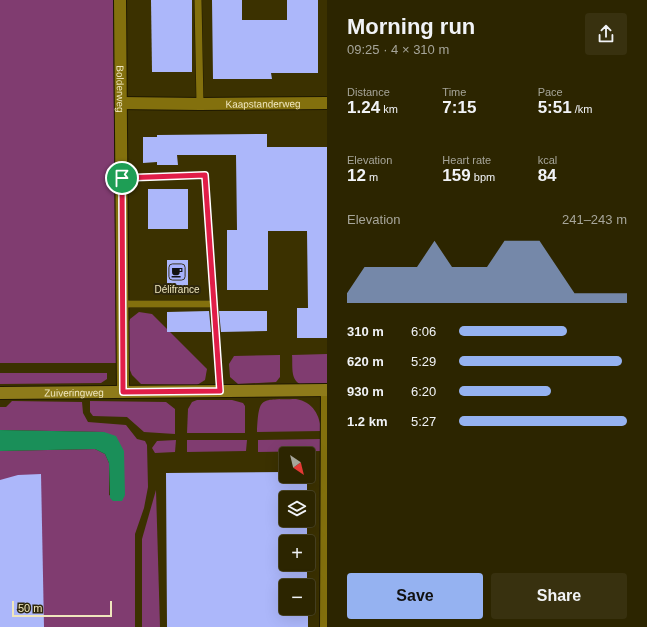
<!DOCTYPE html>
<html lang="en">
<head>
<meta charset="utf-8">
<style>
	body { margin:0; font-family:Arial,sans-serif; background:#38310f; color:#f1f3f6; height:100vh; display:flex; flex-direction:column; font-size:15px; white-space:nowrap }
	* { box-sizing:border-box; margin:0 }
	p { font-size:13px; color:#a6a599 }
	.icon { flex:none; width:22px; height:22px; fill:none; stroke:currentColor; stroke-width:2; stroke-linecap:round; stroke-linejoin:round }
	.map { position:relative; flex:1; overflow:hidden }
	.sheet { display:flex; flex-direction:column; background:#2c2500; width:320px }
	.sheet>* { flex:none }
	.needle { width:26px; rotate:145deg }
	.controls { position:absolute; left:279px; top:447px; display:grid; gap:8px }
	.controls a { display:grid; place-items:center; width:36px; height:36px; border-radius:4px; background:#2c2500; box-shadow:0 4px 16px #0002,0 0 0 1px #484222; font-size:20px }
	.scale { position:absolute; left:12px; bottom:10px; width:100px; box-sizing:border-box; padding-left:4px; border:2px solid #efe6bd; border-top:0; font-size:11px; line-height:14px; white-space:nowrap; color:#efe6bd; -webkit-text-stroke:3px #2e270c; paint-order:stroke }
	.pin { position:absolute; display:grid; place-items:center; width:34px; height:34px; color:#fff; margin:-17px; border:2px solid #fff; border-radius:50%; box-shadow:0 1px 4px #0007 }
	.round { display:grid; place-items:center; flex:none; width:42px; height:42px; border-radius:4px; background:#38310f }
	.head { display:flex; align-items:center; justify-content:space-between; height:68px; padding:0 20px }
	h1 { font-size:22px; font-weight:800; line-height:30px }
	.figures { display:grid; grid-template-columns:repeat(3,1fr); gap:6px; height:68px; padding:4px 20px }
	.figures div { display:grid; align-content:center }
	.figures b { font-size:17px; font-weight:800 }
	.figures small { font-size:11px; font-weight:400 }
	.figures p { font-size:11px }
	.chart { height:112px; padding:8px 20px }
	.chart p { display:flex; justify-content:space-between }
	.chart svg { width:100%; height:72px; margin-top:4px; fill:#95b2f1; opacity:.7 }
	.action { display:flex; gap:8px; margin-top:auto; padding:8px 20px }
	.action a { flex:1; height:46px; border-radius:4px; background:#95b2f1; color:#111; font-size:16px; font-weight:800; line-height:46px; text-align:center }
	.action a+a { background:#38310f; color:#f1f3f6 }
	ul { padding:0 20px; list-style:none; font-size:13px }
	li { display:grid; grid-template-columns:64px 48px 1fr; align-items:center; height:30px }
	li i { height:10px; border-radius:5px; background:#95b2f1 }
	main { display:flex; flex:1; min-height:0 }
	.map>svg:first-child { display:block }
</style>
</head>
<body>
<main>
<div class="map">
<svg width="327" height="627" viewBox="0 0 327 627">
	<rect width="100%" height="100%" fill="#3b3100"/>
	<g fill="#803c70">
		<path d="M0 0H113L116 363H0Z"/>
		<path d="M139 312 152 314 207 369 205 380 197 385 141 384 132 375 127 363V327L130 319Z"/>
		<path d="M327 354V383L300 384C290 379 293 365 292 355Z"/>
		<path d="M280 355V377L276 382 238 384 230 377 229 364 234 356Z"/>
		<path d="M0 373H107V379L101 383 0 384Z"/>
		<path d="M296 399C313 402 320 415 321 431L257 432C259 395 260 400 296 399Z"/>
		<path d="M197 400H232L243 403 245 406V433H187L188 409 192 402Z"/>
		<path d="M12 401 82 402 83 413 88 422 126 425 137 439 145 441 147 445 148 487 144 508 135 534V627H0V451L95 449 105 454 109 463V495L122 501 104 432 0 430V407H6Z"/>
		<path d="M90 401 166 402 175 409V434L144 432 127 417 93 416 90 412Z"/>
		<path d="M321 439V451L258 452V440Z"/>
		<path d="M176 440 175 452 155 453 152 448 157 441Z"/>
		<path d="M187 440H247L246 451 187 452Z"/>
		<path d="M156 490 160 627H142V539Z"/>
	</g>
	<path fill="#1a8f59" d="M0 430 104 432 116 436 124 451 125 495 122 501H113L110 498 109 463 105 454 95 449 0 451Z"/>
	<g fill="#acb7fa">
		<path d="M151 0H192V72H152Z"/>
		<path d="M212 0H242V20H287V0H318V73H271L272 79H213Z"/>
		<path d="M267 134V147H327V338H297V308H308L307 231H268V290H227V230H237L236 155H177L178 165H157V162L143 163V137H157V135Z"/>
		<rect x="148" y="189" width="40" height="40"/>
		<rect x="167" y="260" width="21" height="31"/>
		<path d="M209 311 211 332H167V312Z"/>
		<path d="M219 311H267V331L221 332Z"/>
		<path d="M286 472V476H307V498H286V520H307V542H286V564H307V586H286V608H308V627H167L166 473Z"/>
		<path d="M41 474 44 627H0V480L18 475Z"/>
	</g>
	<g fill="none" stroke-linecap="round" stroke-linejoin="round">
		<g stroke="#1f1900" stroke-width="8">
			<g id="lane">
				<path d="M198 0 200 104"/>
				<path d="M121 178 205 175 220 391"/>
				<path d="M122 304H213"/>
			</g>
		</g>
		<g stroke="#1f1900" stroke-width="14">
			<g id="street">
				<path id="s1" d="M120 0 123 392"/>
				<path id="s2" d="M121 103 200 104 327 103"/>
				<path d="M326 627 327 390"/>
			</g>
		</g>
		<g stroke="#1f1900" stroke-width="14">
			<g id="secondary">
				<path id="s3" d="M0 393 327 390"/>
			</g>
		</g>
		<use href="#lane" stroke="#83700d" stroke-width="7"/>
		<use href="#street" stroke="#83700d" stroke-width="12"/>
		<use href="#secondary" stroke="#8e7b1a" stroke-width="12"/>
	</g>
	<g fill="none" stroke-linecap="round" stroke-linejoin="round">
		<g stroke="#fff" stroke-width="8">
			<path id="route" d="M205 175 220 391 123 392 122 178Z"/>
		</g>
		<use href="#route" stroke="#e11d48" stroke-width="5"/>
	</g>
	<defs>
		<g id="cafe-square" transform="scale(0.9)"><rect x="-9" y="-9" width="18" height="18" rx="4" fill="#a6b1fc" stroke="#2e270c"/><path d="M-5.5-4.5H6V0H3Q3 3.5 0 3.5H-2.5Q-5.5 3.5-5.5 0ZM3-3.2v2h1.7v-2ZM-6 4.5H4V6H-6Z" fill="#111"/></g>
	</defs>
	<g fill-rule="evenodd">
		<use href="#cafe-square" x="177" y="272"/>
	</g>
	<g text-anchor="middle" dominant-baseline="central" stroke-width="4" stroke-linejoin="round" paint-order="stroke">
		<g font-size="10" fill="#efe6bd" stroke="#2e270c">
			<text stroke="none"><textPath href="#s1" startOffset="89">Bolderweg</textPath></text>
			<text stroke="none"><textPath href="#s2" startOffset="142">Kaapstanderweg</textPath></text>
			<text stroke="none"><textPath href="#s3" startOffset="74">Zuiveringweg</textPath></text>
		</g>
		<g font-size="10" fill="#efe6bd" stroke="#2e270c">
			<text x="177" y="289">Délifrance</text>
		</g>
	</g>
</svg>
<div class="controls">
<a><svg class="needle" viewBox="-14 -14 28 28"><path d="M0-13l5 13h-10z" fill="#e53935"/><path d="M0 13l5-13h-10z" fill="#a6a599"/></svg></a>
<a><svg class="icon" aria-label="layers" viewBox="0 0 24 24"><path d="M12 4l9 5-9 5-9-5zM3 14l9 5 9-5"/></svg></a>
<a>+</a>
<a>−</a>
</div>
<div class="scale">50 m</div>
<div class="pin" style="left:122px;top:178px;background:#1e9e55"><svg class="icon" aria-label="arrive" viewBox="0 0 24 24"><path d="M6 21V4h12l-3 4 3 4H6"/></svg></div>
</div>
<section class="sheet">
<div class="head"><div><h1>Morning run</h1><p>09:25 · 4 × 310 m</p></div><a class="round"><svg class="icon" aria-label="share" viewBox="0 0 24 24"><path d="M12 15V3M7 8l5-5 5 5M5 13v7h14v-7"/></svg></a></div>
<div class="figures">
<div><p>Distance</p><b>1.24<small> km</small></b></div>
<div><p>Time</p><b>7:15</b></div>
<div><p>Pace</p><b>5:51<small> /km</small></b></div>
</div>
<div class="figures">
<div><p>Elevation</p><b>12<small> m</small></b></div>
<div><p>Heart rate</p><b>159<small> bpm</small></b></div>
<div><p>kcal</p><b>84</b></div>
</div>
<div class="chart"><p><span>Elevation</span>241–243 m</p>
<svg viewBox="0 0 160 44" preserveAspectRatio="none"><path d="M0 44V38L10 22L20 22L30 22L40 22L50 6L60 22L70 22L80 22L90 6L100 6L110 6L120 22L130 38L140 38L150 38L160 38V44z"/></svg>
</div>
<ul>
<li><b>310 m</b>6:06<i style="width:64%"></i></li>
<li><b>620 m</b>5:29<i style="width:97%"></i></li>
<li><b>930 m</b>6:20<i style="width:55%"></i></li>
<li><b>1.2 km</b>5:27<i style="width:100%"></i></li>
</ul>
<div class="action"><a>Save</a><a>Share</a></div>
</section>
</main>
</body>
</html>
